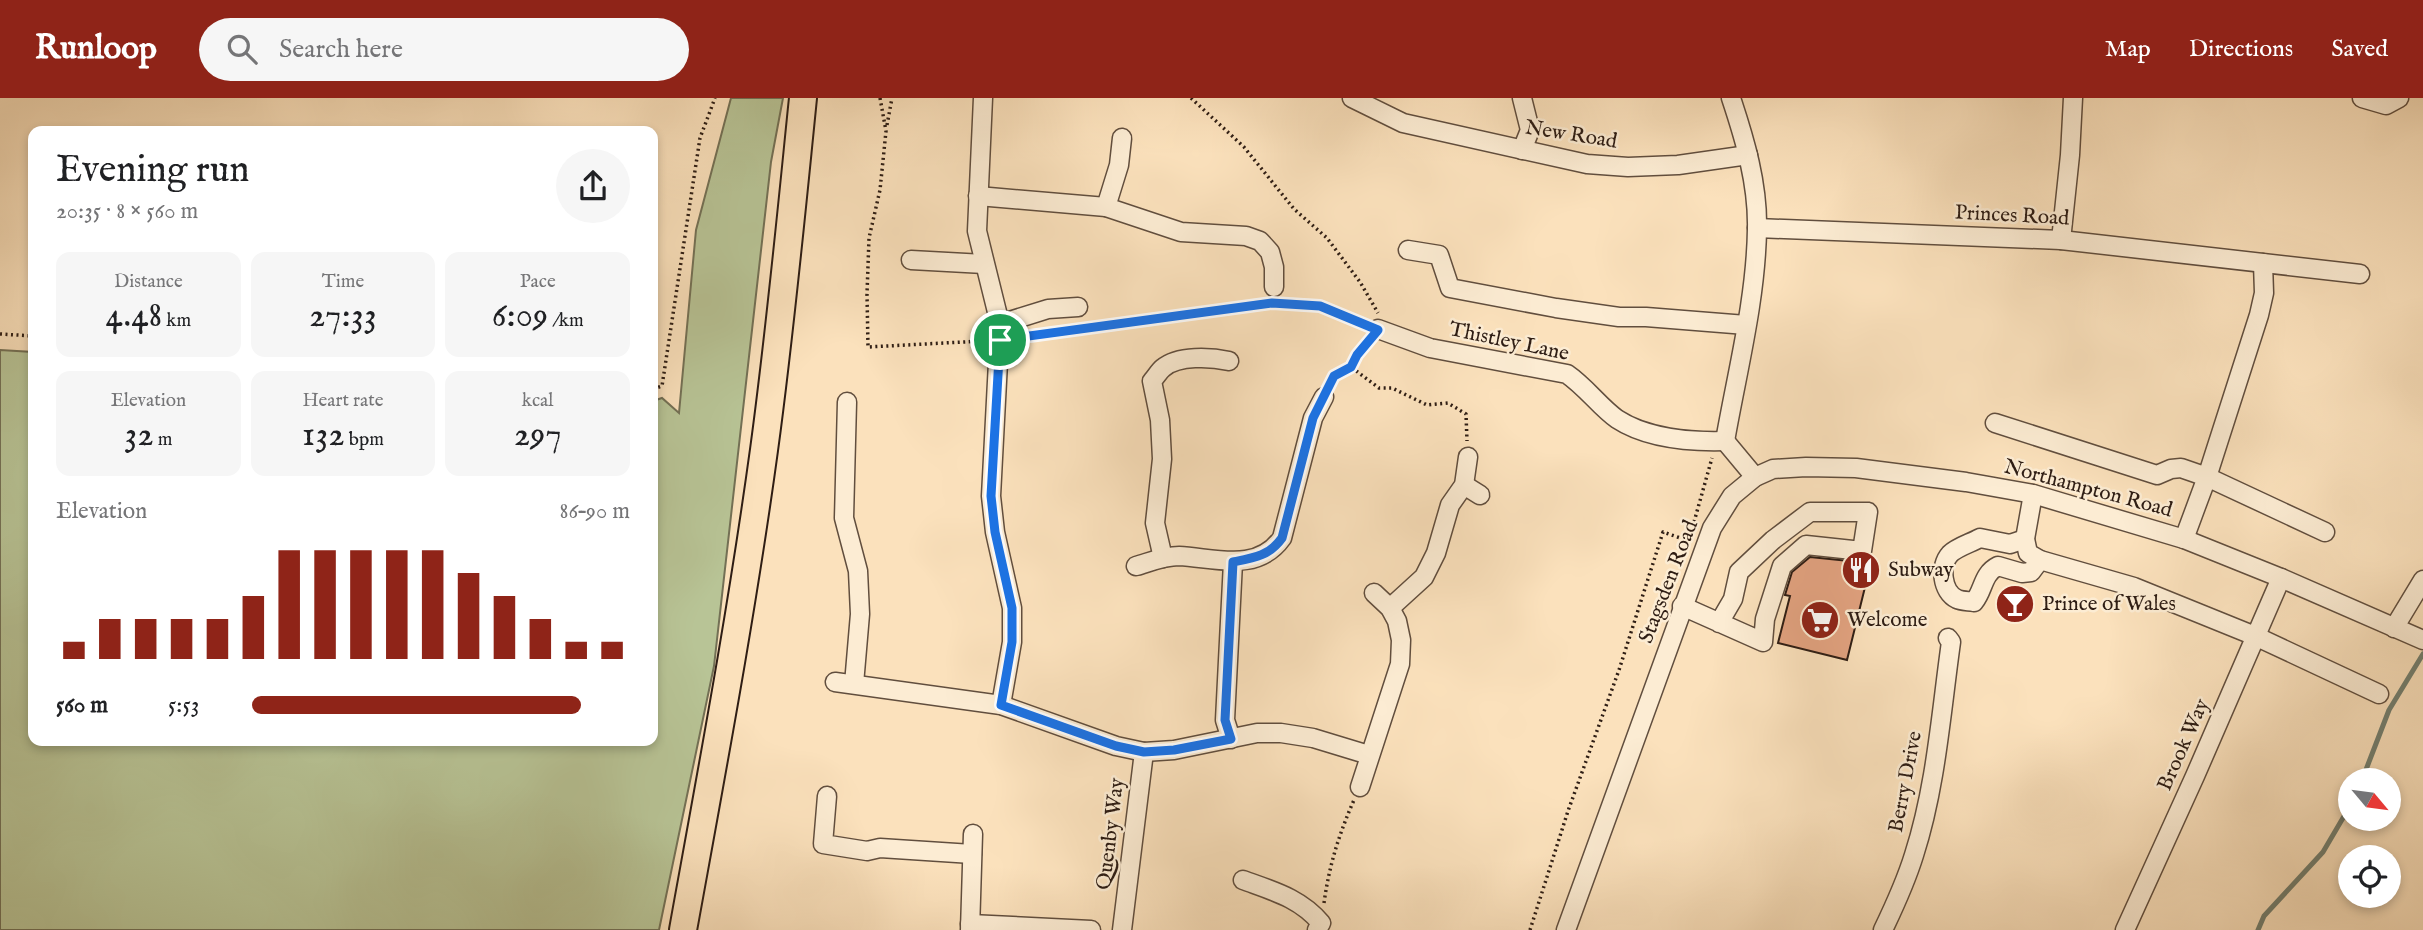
<!DOCTYPE html>
<html lang="en">
<head>
<meta charset="utf-8">
<style>
	body { margin:0; font-family:"IM FELL English",serif; background:#f6f6f6; color:#202124; height:100vh; display:flex; flex-direction:column; font-size:26px; white-space:nowrap }
	* { box-sizing:border-box; margin:0 }
	p { font-size:23px; color:#757577 }
	.icon { flex:none; width:38px; height:38px; fill:none; stroke:currentColor; stroke-width:2; stroke-linecap:round; stroke-linejoin:round }
	.map { position:relative; flex:1; overflow:hidden }
	.drawer { position:absolute; left:28px; top:28px; width:630px; height:620px; display:flex; flex-direction:column; background:#fff; border-radius:14px; box-shadow:0 4px 10px #0003 }
	.drawer>* { flex:none }
	.needle { width:46px; rotate:119deg }
	.controls { position:absolute; left:2338px; top:670px; display:grid; gap:14px }
	.controls a { display:grid; place-items:center; width:63px; height:63px; border-radius:50%; background:#fff; box-shadow:0 4px 10px #0003; font-size:35px }
	.pin { position:absolute; display:grid; place-items:center; width:60px; height:60px; color:#fff; margin:-30px; border:4px solid #fff; border-radius:50%; box-shadow:0 2px 7px #0007 }
	.round { display:grid; place-items:center; flex:none; width:74px; height:74px; border-radius:37px; background:#f6f6f6 }
	.head { display:flex; align-items:center; justify-content:space-between; height:119px; padding:0 28px }
	h1 { font-size:38px; font-weight:600; line-height:52px }
	.stats { display:grid; grid-template-columns:repeat(3,1fr); gap:10px; height:119px; padding:7px 28px }
	.stats div { display:grid; align-content:center; border-radius:14px; background:#f6f6f6; text-align:center }
	.stats b { font-size:35px; font-weight:600 }
	.stats small { font-size:19px; font-weight:400 }
	.stats p { font-size:19px }
	.chart { height:196px; padding:14px 28px }
	.chart p { display:flex; justify-content:space-between }
	.chart svg { width:100%; height:126px; margin-top:7px; stroke:#8f2418; stroke-width:6 }
	ul { padding:0 28px; list-style:none; font-size:23px }
	li { display:grid; grid-template-columns:112px 84px 1fr; align-items:center; height:52px }
	li i { height:18px; border-radius:9px; background:#8f2418 }
	header { display:flex; align-items:center; gap:42px; box-sizing:border-box; height:98px; padding:0 35px; background:#8f2418; color:#fff }
	header strong { font-size:33px }
	nav { display:flex; gap:38px; margin-inline-start:auto; font-size:24px }
	.search { width:490px; height:63px; background:#f6f6f6; display:flex; align-items:center; gap:18px; box-sizing:border-box; padding:0 24px; border-radius:38px; color:#757577; font-size:26px }
	.map>svg:first-child { display:block }
</style>
</head>
<body>
<header>
<strong>Runloop</strong>
<div class="search"><svg class="icon" aria-label="search" viewBox="0 0 24 24"><circle cx="10" cy="10" r="6"/><path d="M15 15l6 6"/></svg>Search here</div>
<nav><a>Map</a><a>Directions</a><a>Saved</a></nav>
</header>
<div class="map">
<svg width="2423" height="832" viewBox="0 0 2423 832">
	<rect width="100%" height="100%" fill="#fbe1bc"/>
	<filter id="stains"><feTurbulence type="fractalNoise" baseFrequency=".00286" numOctaves="4"/><feColorMatrix values="0 0 0 0 .2 0 0 0 0 .09 0 0 0 0 .02 0 0 0 .5 -.17"/></filter>
	<radialGradient id="worn" r=".72"><stop offset=".6" stop-color="#630" stop-opacity="0"/><stop offset="1" stop-color="#630" stop-opacity=".3"/></radialGradient>
	<path fill="#b8c496" stroke="#737055" stroke-width="2" d="M731 0H783L771 64 714 568 659 832H0V252L33 254V642H653V303L662 300 679 315 696 132Z"/>
	<g fill="none" stroke-linecap="round" stroke-linejoin="round">
		<g stroke="#727e6f" stroke-width="5">
			<path d="M2362 682 2389 612 2423 556"/>
			<path d="M2258 832 2264 818 2323 754 2350 708"/>
		</g>
	</g>
	<path fill="#e3a381" stroke="#2e1d14" stroke-width="2" d="M1810 459 1849 463 1854 464 1853 469 1869 473 1847 562 1778 545 1790 498 1785 497 1792 474Z"/>
	<g fill="none" stroke-linecap="round" stroke-linejoin="round">
		<g stroke="#614e3e" stroke-width="21">
			<g id="minor">
				<path d="M983 0 977 133 1000 226 991 398 995 434 1012 510V544L1001 607"/>
				<path d="M1352 0 1403 25 1587 66 1628 69 1678 67 1748 57"/>
				<path d="M2362 0 2386 7 2399 0"/>
				<path d="M1522 52 1530 32 1522 0"/>
				<path d="M978 98 1106 109 1181 134 1246 138 1260 143 1270 154 1274 169V189"/>
				<path d="M1106 109 1119 67 1122 40"/>
				<path d="M1757 130 2061 142 2360 176"/>
				<path d="M2061 142 2070 57 2073 0"/>
				<path d="M1408 152 1439 157 1450 190 1556 210 1619 219H1646L1746 227"/>
				<path d="M911 162 984 166"/>
				<path d="M1000 226 1048 211 1078 209"/>
				<path d="M1378 231 1430 250 1567 276C1586 289 1600 309 1617 321 1646 340 1690 344 1725 343"/>
				<path d="M847 304 844 420 858 473 860 516 854 586"/>
				<path d="M1995 325 2157 377 2171 371 2181 370 2207 379 2325 434"/>
				<path d="M1725 343C1737 274 1756 202 1757 131 1758 86 1745 42 1731 0"/>
				<path d="M1725 343 1755 379"/>
				<path d="M1464 387 1480 397"/>
				<path d="M2033 396 2025 441 2028 455 2040 462 2134 489 2255 538 2379 596"/>
				<path d="M2025 441 2010 446 1980 440C1971 445 1957 449 1950 456 1939 468 1942 494 1957 501 1961 503 1968 503 1974 504 1984 492 1982 476 1998 468L2022 475 2031 474 2040 462"/>
				<path d="M2184 441 2207 379 2259 217 2264 195 2263 165"/>
				<path d="M1163 460 1155 425 1162 361 1160 322 1152 283C1156 279 1159 273 1163 270 1178 257 1211 259 1229 263"/>
				<path d="M1136 468C1150 464 1164 458 1179 458 1216 460 1257 475 1282 440L1313 320 1324 299"/>
				<path d="M1682 508 1763 544 1765 521 1782 468 1806 447 1862 453 1868 414H1810L1773 442 1739 474 1733 501 1719 525"/>
				<path d="M1390 510 1424 479 1436 455 1450 407 1464 387 1468 359"/>
				<path d="M2394 530 2423 482"/>
				<path d="M835 584 1001 607 1116 648 1144 654 1174 652 1257 635H1281L1313 640 1369 657"/>
				<path d="M1231 641 1225 622 1233 464"/>
				<path d="M1360 689 1400 566 1401 542 1397 523 1390 510 1374 495"/>
				<path d="M827 698 823 746 867 753 880 750 972 756"/>
				<path d="M1243 782C1273 793 1300 800 1321 825L1317 832"/>
				<path d="M970 826 1091 832"/>
				<path d="M970 832 973 736"/>
				<path d="M1122 832 1144 654"/>
				<path d="M1566 832 1712 430 1732 398 1755 379 1773 371 1806 369 1856 370 1966 384 2033 396 2184 441 2281 480 2423 542"/>
				<path d="M1883 832C1895 807 1906 783 1914 757 1936 689 1941 615 1951 544L1948 540"/>
				<path d="M2125 832 2195 678 2281 480"/>
			</g>
		</g>
		<g stroke="#2e1d14" stroke-width="30">
			<path id="highway" d="M683 832C712 672 742 513 764 352 780 235 791 118 803 0"/>
		</g>
		<g stroke="#2e1d14" stroke-width="3.5" stroke-dasharray="2 3.5" stroke-linecap="butt">
			<path d="M880 0 886 33 880 92 869 140 867 196 868 249 982 243"/>
			<path d="M1191 0 1244 49 1294 111 1327 140 1360 184 1378 215"/>
			<path d="M887 27 892 0"/>
			<path d="M1281 205 1319 208 1364 226"/>
			<path d="M0 236 33 238"/>
			<path d="M1018 240 1267 205"/>
			<path d="M1369 243 1357 257 1351 269 1379 290H1392L1427 307 1448 305 1466 316 1467 343"/>
			<path d="M1331 284 1334 278 1351 269"/>
			<path d="M653 291 662 288 700 40 715 0"/>
			<path d="M1694 424 1712 360"/>
			<path d="M1324 805C1329 768 1339 736 1354 702"/>
			<path d="M1530 832 1568 713 1619 572 1663 434 1689 443V441"/>
		</g>
		<use href="#minor" stroke="#fcecd3" stroke-width="18"/>
		<use href="#highway" stroke="#fbe1bc" stroke-width="26"/>
	</g>
	<g fill="none" stroke-linecap="round" stroke-linejoin="round">
		<g stroke="#fff" stroke-width="14">
			<path id="route" d="M1272 205 1320 208 1378 232 1357 257 1351 269 1334 278 1313 320 1282 440C1269 458 1254 460 1233 464L1225 622 1231 641 1174 652 1144 654 1116 648 1001 607 1012 544V510L995 434 991 398 1000 242Z"/>
		</g>
		<use href="#route" stroke="#1a73e8" stroke-width="9"/>
	</g>
	<defs>
		<g id="restaurant-disc" transform="scale(2.0125)"><circle r="9.5" fill="#8f2418" stroke="#fcecd3"/><path d="M-5-6h1v4h1v-4h1v4h1v-4h1v5L-1.5 .5V6h-2V.5L-5-1ZM5-6V6H3V1.5H1.5Q1.5-4 5-6Z" fill="#fff"/></g>
		<g id="bar-disc" transform="scale(2.0125)"><circle r="9.5" fill="#8f2418" stroke="#fcecd3"/><path d="M-6-5H6L.8 .8V4.5H3.5V6h-7V4.5H-.8V.8Z" fill="#fff"/></g>
		<g id="supermarket-disc" transform="scale(2.0125)"><circle r="9.5" fill="#8f2418" stroke="#fcecd3"/><path d="M-6-5.5h2.5l.6 2H6L4.5 2H-2.5L-4.4-4H-6ZM-1.5 3.2a1.3 1.3 0 1 0 .1 0ZM3 3.2a1.3 1.3 0 1 0 .1 0Z" fill="#fff"/></g>
	</defs>
	<g fill-rule="evenodd">
		<use href="#restaurant-disc" x="1861" y="472"/>
		<use href="#bar-disc" x="2015" y="506"/>
		<use href="#supermarket-disc" x="1820" y="522"/>
	</g>
	<g text-anchor="middle" dominant-baseline="central" stroke-width="5" stroke-linejoin="round" paint-order="stroke">
		<g font-size="21" fill="#2e1d14" stroke="#fcecd3">
			<text transform="translate(1571 37) rotate(9)">New Road</text>
			<text transform="translate(2012 118) rotate(3)">Princes Road</text>
			<text transform="translate(1509 244) rotate(12)">Thistley Lane</text>
			<text transform="translate(2088 391) rotate(15)">Northampton Road</text>
			<text transform="translate(1669 484) rotate(-69)">Stagsden Road</text>
			<text transform="translate(2184 647) rotate(-66)">Brook Way</text>
			<text transform="translate(1906 684) rotate(-79)">Berry Drive</text>
			<text transform="translate(1111 736) rotate(-83)">Quenby Way</text>
		</g>
		<g font-size="21" fill="#2e1d14" stroke="#fcecd3" text-anchor="start">
			<text x="1888" y="472">Subway</text>
			<text x="2042" y="506">Prince of Wales</text>
			<text x="1847" y="522">Welcome</text>
		</g>
	</g>
	<rect width="100%" height="100%" filter="url(#stains)"/>
	<rect width="100%" height="100%" fill="url(#worn)"/>
</svg>
<div class="controls">
<a><svg class="needle" viewBox="-14 -14 28 28"><path d="M0-13l5 13h-10z" fill="#e53935"/><path d="M0 13l5-13h-10z" fill="#757577"/></svg></a>
<a><svg class="icon" aria-label="locate" viewBox="0 0 24 24"><circle cx="12" cy="12" r="6"/><path d="M12 2v4M12 18v4M2 12h4M18 12h4"/></svg></a>
</div>
<div class="pin" style="left:1000px;top:242px;background:#1e9e55"><svg class="icon" aria-label="arrive" viewBox="0 0 24 24"><path d="M6 21V4h12l-3 4 3 4H6"/></svg></div>
<section class="drawer">
<div class="head"><div><h1>Evening run</h1><p>20:35 · 8 × 560 m</p></div><a class="round"><svg class="icon" aria-label="share" viewBox="0 0 24 24"><path d="M12 15V3M7 8l5-5 5 5M5 13v7h14v-7"/></svg></a></div>
<div class="stats">
<div><p>Distance</p><b>4.48<small> km</small></b></div>
<div><p>Time</p><b>27:33</b></div>
<div><p>Pace</p><b>6:09<small> /km</small></b></div>
</div>
<div class="stats">
<div><p>Elevation</p><b>32<small> m</small></b></div>
<div><p>Heart rate</p><b>132<small> bpm</small></b></div>
<div><p>kcal</p><b>297</b></div>
</div>
<div class="chart"><p><span>Elevation</span>86–90 m</p>
<svg viewBox="0 0 160 44" preserveAspectRatio="none"><path d="M5 44V38M15 44V30M25 44V30M35 44V30M45 44V30M55 44V22M65 44V6M75 44V6M85 44V6M95 44V6M105 44V6M115 44V14M125 44V22M135 44V30M145 44V38M155 44V38"/></svg>
</div>
<ul>
<li><b>560 m</b>5:53<i style="width:87%"></i></li>
</ul>
</section>
</div>
</body>
</html>
